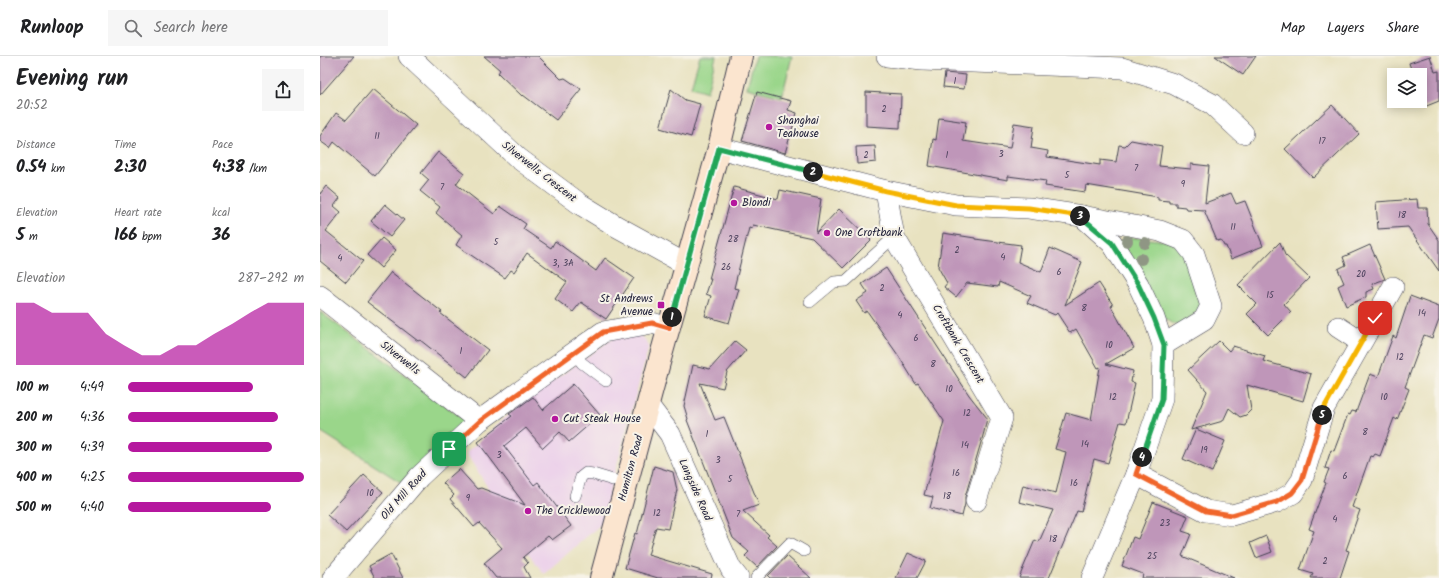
<!DOCTYPE html>
<html lang="en">
<head>
<meta charset="utf-8">
<style>
	body { margin:0; font-family:Kalam,sans-serif; background:#f6f6f6; color:#202124; height:100vh; display:flex; flex-direction:column; font-size:15px; white-space:nowrap }
	* { box-sizing:border-box; margin:0 }
	p { font-size:13px; color:#757577 }
	.icon { flex:none; width:22px; height:22px; fill:none; stroke:currentColor; stroke-width:2; stroke-linecap:round; stroke-linejoin:round }
	.map { position:relative; flex:1; overflow:hidden }
	.drawer { display:flex; flex-direction:column; background:#fff; width:320px }
	.drawer>* { flex:none }
	.buttons { position:absolute; left:1067px; top:12px; display:grid; gap:8px }
	.buttons a { display:grid; place-items:center; width:40px; height:40px; border-radius:0px; background:#fff; box-shadow:0 2px 10px #0003; font-size:20px }
	.pin { position:absolute; display:grid; place-items:center; width:34px; height:34px; color:#fff; margin:-17px; border-radius:8px; box-shadow:0 2px 6px #0006 }
	.km { position:absolute; width:20px; height:20px; margin:-10px; border-radius:50%; background:#222; color:#fff; font-size:11px; line-height:20px; text-align:center }
	.round { display:grid; place-items:center; flex:none; width:42px; height:42px; border-radius:0px; background:#f6f6f6 }
	.summary { display:flex; align-items:center; justify-content:space-between; height:68px; padding:0 16px }
	h1 { font-size:22px; font-weight:700; line-height:30px }
	.stats { display:grid; grid-template-columns:repeat(3,1fr); gap:6px; height:68px; padding:4px 16px }
	.stats div { display:grid; align-content:center }
	.stats b { font-size:17px; font-weight:700 }
	.stats small { font-size:11px; font-weight:400 }
	.stats p { font-size:11px }
	.chart { height:112px; padding:8px 16px }
	.chart p { display:flex; justify-content:space-between }
	.chart svg { width:100%; height:72px; margin-top:4px; fill:#b5179e; opacity:.7 }
	ul { padding:0 16px; list-style:none; font-size:13px }
	li { display:grid; grid-template-columns:64px 48px 1fr; align-items:center; height:30px }
	li i { height:10px; border-radius:5px; background:#b5179e }
	header { display:flex; align-items:center; gap:24px; box-sizing:border-box; height:56px; padding:0 20px; background:#fff; border-bottom:1px solid #e0e0e0 }
	header strong { font-size:19px }
	nav { display:flex; gap:22px; margin-inline-start:auto; font-size:14px }
	.search { width:280px; height:36px; background:#f6f6f6; display:flex; align-items:center; gap:10px; box-sizing:border-box; padding:0 14px; border-radius:0px; color:#757577; font-size:15px }
	main { display:flex; flex:1; min-height:0 }
	.map>svg:first-child { display:block }
</style>
</head>
<body>
<header>
<strong>Runloop</strong>
<div class="search"><svg class="icon" aria-label="search" viewBox="0 0 24 24"><circle cx="10" cy="10" r="6"/><path d="M15 15l6 6"/></svg>Search here</div>
<nav><a>Map</a><a>Layers</a><a>Share</a></nav>
</header>
<main>
<section class="drawer">
<div class="summary"><div><h1>Evening run</h1><p>20:52</p></div><a class="round"><svg class="icon" aria-label="share" viewBox="0 0 24 24"><path d="M12 15V3M7 8l5-5 5 5M5 13v7h14v-7"/></svg></a></div>
<div class="stats">
<div><p>Distance</p><b>0.54<small> km</small></b></div>
<div><p>Time</p><b>2:30</b></div>
<div><p>Pace</p><b>4:38<small> /km</small></b></div>
</div>
<div class="stats">
<div><p>Elevation</p><b>5<small> m</small></b></div>
<div><p>Heart rate</p><b>166<small> bpm</small></b></div>
<div><p>kcal</p><b>36</b></div>
</div>
<div class="chart"><p><span>Elevation</span>287–292 m</p>
<svg viewBox="0 0 160 44" preserveAspectRatio="none"><path d="M0 44V6L10 6L20 12L30 12L40 12L50 25L60 32L70 38L80 38L90 32L100 32L110 25L120 19L130 12L140 6L150 6L160 6V44z"/></svg>
</div>
<ul>
<li><b>100 m</b>4:49<i style="width:71%"></i></li>
<li><b>200 m</b>4:36<i style="width:85%"></i></li>
<li><b>300 m</b>4:39<i style="width:82%"></i></li>
<li><b>400 m</b>4:25<i style="width:100%"></i></li>
<li><b>500 m</b>4:40<i style="width:81%"></i></li>
</ul>
</section>
<div class="map">
<svg width="1119" height="522" viewBox="0 0 1119 522">
	<rect width="100%" height="100%" fill="#f7f3e8"/>
	<filter id="ink" filterUnits="userSpaceOnUse"><feTurbulence type="fractalNoise" baseFrequency=".025" numOctaves="2"/><feDisplacementMap in="SourceGraphic" scale="8" xChannelSelector="R" yChannelSelector="G"/><feConvolveMatrix kernelMatrix="1 2 1 2 8 2 1 2 1" color-interpolation-filters="sRGB"/></filter>
	<filter id="wash" filterUnits="userSpaceOnUse"><feTurbulence type="fractalNoise" baseFrequency=".012" numOctaves="4" result="noise"/><feDisplacementMap in="SourceGraphic" scale="16" xChannelSelector="R" yChannelSelector="G"/><feGaussianBlur stdDeviation="0.9" result="paint"/><feColorMatrix in="noise" values="0 0 0 0 0 0 0 0 0 0 0 0 0 0 0 0 0 1.4 0 .05"/><feComposite in="paint" operator="in"/></filter>
	<g filter="url(#wash)">
		<rect width="100%" height="100%" fill="#e8e2c0"/>
		<path fill="#ecd1ea" d="M313 275 324 282 329 290 281 468 224 518 165 441 170 435 146 397 213 336 226 330 299 278Z"/>
		<g fill="#9ad68a" stroke="#5e7c62">
			<path d="M380 0H396L387 36 371 31Z"/>
			<path d="M435 0H472L462 41 427 32Z"/>
			<path d="M807 181 849 185 865 194 881 253 860 270C852 268 849 266 843 261L803 189 804 185Z"/>
			<path d="M0 256 149 367 85 429 0 375Z"/>
		</g>
		<g id="blocks">
			<g fill="#bf96b9">
				<path d="M0 0H34L0 39Z"/>
				<path d="M164 0H218L241 23 245 22 261 33 236 64 203 39 202 40 178 17 180 14Z"/>
				<path d="M895 0H936L923 19Z"/>
				<path d="M1110 0 1115 16 1119 15V45L1104 51 1100 39V19H1093L1089 7Z"/>
				<path d="M625 17 646 19 644 33 623 31Z"/>
				<path d="M53 33 96 69 55 120 14 86 10 92 0 85V80L16 57 26 64Z"/>
				<path d="M351 33 365 44 380 48 371 81 340 72Z"/>
				<path d="M437 36 471 45 468 54 477 57 465 97 422 85Z"/>
				<path d="M546 36 581 38 580 72 546 70Z"/>
				<path d="M1012 49 1039 78 993 122 965 93Z"/>
				<path d="M619 62 646 66 643 85 690 92 694 67 714 70 711 92 728 95 727 101 780 109V104L796 106 799 89 805 90 811 84 842 90 839 110 871 113V108L889 110 885 147 911 137 916 148 925 145 943 190 911 203 906 190H904L901 184 897 185 884 154 866 153 865 151 856 150V147H849V145L838 144V141L766 129 765 136 725 130 726 125 688 120V124L609 110 613 83 616 84Z"/>
				<path d="M555 90 556 106 537 108 536 91Z"/>
				<path d="M118 96 144 117 136 128 174 158 180 150 206 168 203 173 231 192 235 185 276 215 285 202 314 222 286 263 261 246 253 256 235 243 247 226 207 197 194 216 191 214 185 222 136 189 142 179 116 157 120 151 100 135 109 124 101 117Z"/>
				<path d="M6 130 20 142 14 150 21 156 6 175 43 205 26 226 0 205V138Z"/>
				<path d="M414 131 458 143 460 134 501 143 496 177 519 153 551 184 523 212 492 182 433 169 432 173 429 172 414 232 419 233 409 267 385 260 391 240 386 238 391 223H389Z"/>
				<path d="M1097 143 1098 152H1107L1108 168 1119 184V215L1088 171 1058 173 1056 146Z"/>
				<path d="M65 148 84 164 70 181 51 165Z"/>
				<path d="M623 177 655 182V183L701 189 698 206 721 216 730 192 762 206 745 249 779 227 793 249 791 250 814 292 786 308 813 315 811 326 815 327 806 367 800 366 788 407 774 403 761 456 757 455 729 522H699L715 484 719 486 733 454 699 446 703 429 736 437 746 396 735 393 746 357 771 364 780 311 778 312 756 273 750 277 737 257 735 259 707 247 711 240 679 226 678 231 647 227 636 241 624 231 627 227 618 211Z"/>
				<path d="M62 182 76 194 61 212 47 199Z"/>
				<path d="M960 186 965 199 989 222 964 248 971 256 948 279 927 258 937 248 918 229Z"/>
				<path d="M1050 189 1065 223 1052 228 1054 233 1046 236V241L1026 250 1018 230 1024 227 1018 213 1026 209 1023 201Z"/>
				<path d="M566 212 649 339 667 362 664 376 645 441V448L642 460 610 452 613 441 604 439 624 365 598 327 596 328 578 299 547 255 544 257 536 245 548 237 542 228Z"/>
				<path d="M71 216 122 256 120 257 168 294 147 321 100 284 98 285 47 246Z"/>
				<path d="M1090 240 1119 251V263L1112 282 1104 279 1085 331 1089 333 1077 364 1074 362 1060 400 1055 398 1053 401 1050 400 1032 451 1040 454 1026 494 1029 495 1020 522H991L993 518 980 514 994 475 989 473 1006 427 1004 426 1009 413 1005 412 1011 394 1014 395 1028 358 1030 359 1032 355 1036 356 1050 318 1058 321 1073 280 1076 282Z"/>
				<path d="M415 285 426 294 407 316 403 332 380 327 395 364 404 361 439 449 423 455 449 479 447 481 457 490 437 511 425 500 429 496 413 482 367 364 368 363 364 350 373 309 390 313Z"/>
				<path d="M899 285 909 295 913 290 945 300 943 305 991 318 983 345 927 329 931 354 926 359 920 361 909 352 903 365 871 374 887 335 868 314Z"/>
				<path d="M253 328 280 359 249 386 240 376 223 392 206 372 184 390 214 429 218 426 251 470 232 484 228 480 203 501 208 507 204 511 210 522H176L164 507 182 492 159 467 154 471 130 443 134 439 123 427 139 413 157 433 161 432 205 449 158 386 192 360 189 358 213 341 223 354Z"/>
				<path d="M876 373 905 385 892 416 863 403Z"/>
				<path d="M334 410 353 416 357 434 348 473 336 471 328 499 392 518 391 522H338L305 512 315 477 317 478Z"/>
				<path d="M44 419 63 436 26 476 7 459Z"/>
				<path d="M833 446 868 460 862 475 871 478 862 500 914 522H822L823 518 802 510 813 481 818 483Z"/>
				<path d="M946 480 952 496 936 502 930 487Z"/>
				<path d="M588 497 606 505 597 522H576Z"/>
				<path d="M71 498 83 522H55L49 510Z"/>
				<path d="M467 500 491 522H450L448 520Z"/>
			</g>
		</g>
	</g>
	<g filter="url(#ink)">
		<use href="#blocks" fill-opacity="0" stroke="#403f4f" stroke-width="1"/>
		<g fill="none" stroke-linecap="round" stroke-linejoin="round">
			<g stroke="#403f4f" stroke-width="12">
				<g id="service">
					<path d="M490 246 514 226 526 225 574 181"/>
					<path d="M254 297 262 307 286 325"/>
					<path d="M255 440 261 421 266 417 273 418 306 428"/>
					<path d="M436 522 470 487 484 495"/>
				</g>
			</g>
			<g stroke="#403f4f" stroke-width="22">
				<g id="minor">
					<path d="M89 0 198 102 260 148 296 170 367 209"/>
					<path d="M567 0 602 4 802 12 854 28 892 48 923 77"/>
					<path d="M399 92 566 135 636 149 709 152 762 160 792 187 818 228 834 262 843 289 842 343 816 418 772 522"/>
					<path d="M566 135 574 181 682 362 656 445"/>
					<path d="M762 160 840 175 863 184 874 198 891 250 884 264 843 289"/>
					<path d="M0 240 159 365"/>
					<path d="M1018 271 1041 286"/>
					<path d="M328 349 350 378 411 513 418 522"/>
					<path d="M816 418 886 455 912 459 957 446 973 437 982 424 1004 352 1073 231"/>
					<path d="M13 522 99 421 159 365 283 276 332 267 349 272"/>
				</g>
			</g>
			<g stroke="#403f4f" stroke-width="24">
				<path id="secondary" d="M281 522 340 303 399 92 421 0"/>
			</g>
			<use href="#service" stroke="#fff" stroke-width="11"/>
			<use href="#minor" stroke="#fff" stroke-width="21"/>
			<use href="#secondary" stroke="#fbe5cf" stroke-width="22"/>
		</g>
		<g fill="#8f9684">
			<circle cx="807" cy="185" r="6"/>
			<circle cx="825" cy="187" r="6"/>
			<circle cx="821" cy="203" r="6"/>
		</g>
	</g>
	<g fill="none" stroke-linecap="round" stroke-linejoin="round" filter="url(#ink)">
		<g stroke="#fff" stroke-width="8">
			<path id="split-1" d="M129 393 160 365 283 276 332 267 349 272 352 261"/>
		</g>
		<g stroke="#fff" stroke-width="8">
			<path id="split-2" d="M352 261 399 92 493 116"/>
		</g>
		<g stroke="#fff" stroke-width="8">
			<path id="split-3" d="M493 116 566 135 636 149 709 152 760 160"/>
		</g>
		<g stroke="#fff" stroke-width="8">
			<path id="split-4" d="M760 160 792 187 818 228 834 262 844 289 842 343 822 401"/>
		</g>
		<g stroke="#fff" stroke-width="8">
			<path id="split-5" d="M822 401 816 418 886 455 912 459 957 446 972 437 982 424 1002 359"/>
		</g>
		<g stroke="#fff" stroke-width="8">
			<path id="split-6" d="M1002 359 1004 352 1055 262"/>
		</g>
		<use href="#split-1" stroke="#f0652b" stroke-width="5"/>
		<use href="#split-2" stroke="#22a559" stroke-width="5"/>
		<use href="#split-3" stroke="#f5b400" stroke-width="5"/>
		<use href="#split-4" stroke="#22a559" stroke-width="5"/>
		<use href="#split-5" stroke="#f0652b" stroke-width="5"/>
		<use href="#split-6" stroke="#f5b400" stroke-width="5"/>
	</g>
	<g fill="#b5179e" stroke="#f7f3e8" stroke-width="1.5">
		<circle cx="449" cy="71" r="4"/>
		<circle cx="414" cy="147" r="4"/>
		<circle cx="507" cy="177" r="4"/>
		<rect x="337" y="245" width="8" height="8" rx="2"/>
		<circle cx="235" cy="363" r="4"/>
		<circle cx="208" cy="455" r="4"/>
	</g>
	<g text-anchor="middle" dominant-baseline="central" stroke-width="4" stroke-linejoin="round" paint-order="stroke">
		<g font-size="9" fill="#493f5a">
			<text x="635" y="25">1</text>
			<text x="564" y="53">2</text>
			<text x="57" y="80">11</text>
			<text x="1002" y="85">17</text>
			<text x="681" y="98">3</text>
			<text x="546" y="99">2</text>
			<text x="627" y="99">1</text>
			<text x="816" y="112">7</text>
			<text x="747" y="119">5</text>
			<text x="863" y="128">9</text>
			<text x="122" y="131">7</text>
			<text x="1082" y="159">18</text>
			<text x="913" y="171">11</text>
			<text x="413" y="183">28</text>
			<text x="176" y="186">5</text>
			<text x="637" y="194">2</text>
			<text x="683" y="201">4</text>
			<text x="20" y="202">4</text>
			<text x="243" y="207">3, 3A</text>
			<text x="406" y="211">26</text>
			<text x="739" y="216">6</text>
			<text x="1041" y="218">20</text>
			<text x="562" y="232">2</text>
			<text x="950" y="239">15</text>
			<text x="764" y="252">8</text>
			<text x="1102" y="257">14</text>
			<text x="580" y="259">4</text>
			<text x="596" y="282">6</text>
			<text x="789" y="289">10</text>
			<text x="141" y="295">1</text>
			<text x="1080" y="301">12</text>
			<text x="613" y="308">8</text>
			<text x="629" y="333">10</text>
			<text x="793" y="341">12</text>
			<text x="1064" y="341">10</text>
			<text x="647" y="357">12</text>
			<text x="1045" y="376">8</text>
			<text x="387" y="378">1</text>
			<text x="765" y="388">14</text>
			<text x="645" y="389">14</text>
			<text x="884" y="394">19</text>
			<text x="179" y="399">3</text>
			<text x="398" y="404">3</text>
			<text x="636" y="417">16</text>
			<text x="1025" y="420">6</text>
			<text x="410" y="423">5</text>
			<text x="754" y="427">16</text>
			<text x="50" y="437">10</text>
			<text x="627" y="440">18</text>
			<text x="148" y="442">9</text>
			<text x="337" y="457">12</text>
			<text x="418" y="458">7</text>
			<text x="1015" y="463">4</text>
			<text x="845" y="467">23</text>
			<text x="733" y="483">18</text>
			<text x="832" y="500">25</text>
			<text x="1005" y="505">2</text>
		</g>
		<g font-size="11" fill="#22223b" stroke="#f7f3e8" text-anchor="start">
			<text x="457" y="65">Shanghai<tspan x="457" dy="13">Teahouse</tspan></text>
			<text x="422" y="147">Blondi</text>
			<text x="515" y="177">One Croftbank</text>
			<text x="333" y="243" text-anchor="end">St Andrews<tspan x="333" dy="13">Avenue</tspan></text>
			<text x="243" y="363">Cut Steak House</text>
			<text x="216" y="455">The Cricklewood</text>
		</g>
		<g font-size="11" fill="#22223b" stroke="#f7f3e8">
			<text transform="translate(219 116) rotate(38)">Silverwells Crescent</text>
			<text transform="translate(638 288) rotate(59)">Croftbank Crescent</text>
			<text transform="translate(80 302) rotate(38)">Silverwells</text>
			<text transform="translate(311 412) rotate(-75)">Hamilton Road</text>
			<text transform="translate(375 434) rotate(66)">Langside Road</text>
			<text transform="translate(84 439) rotate(-48)">Old Mill Road</text>
		</g>
	</g>
</svg>
<div class="buttons">
<a><svg class="icon" aria-label="layers" viewBox="0 0 24 24"><path d="M12 4l9 5-9 5-9-5zM3 14l9 5 9-5"/></svg></a>
</div>
<div class="pin" style="left:129px;top:393px;background:#1e9e55"><svg class="icon" aria-label="arrive" viewBox="0 0 24 24"><path d="M6 21V4h12l-3 4 3 4H6"/></svg></div>
<div class="pin" style="left:1055px;top:262px;background:#d93025"><svg class="icon" aria-label="check" viewBox="0 0 24 24"><path d="M5 12l5 5 9-10"/></svg></div>
<b class="km" style="left:352px;top:261px">1</b>
<b class="km" style="left:493px;top:116px">2</b>
<b class="km" style="left:760px;top:160px">3</b>
<b class="km" style="left:822px;top:401px">4</b>
<b class="km" style="left:1002px;top:359px">5</b>
</div>
</main>
</body>
</html>
